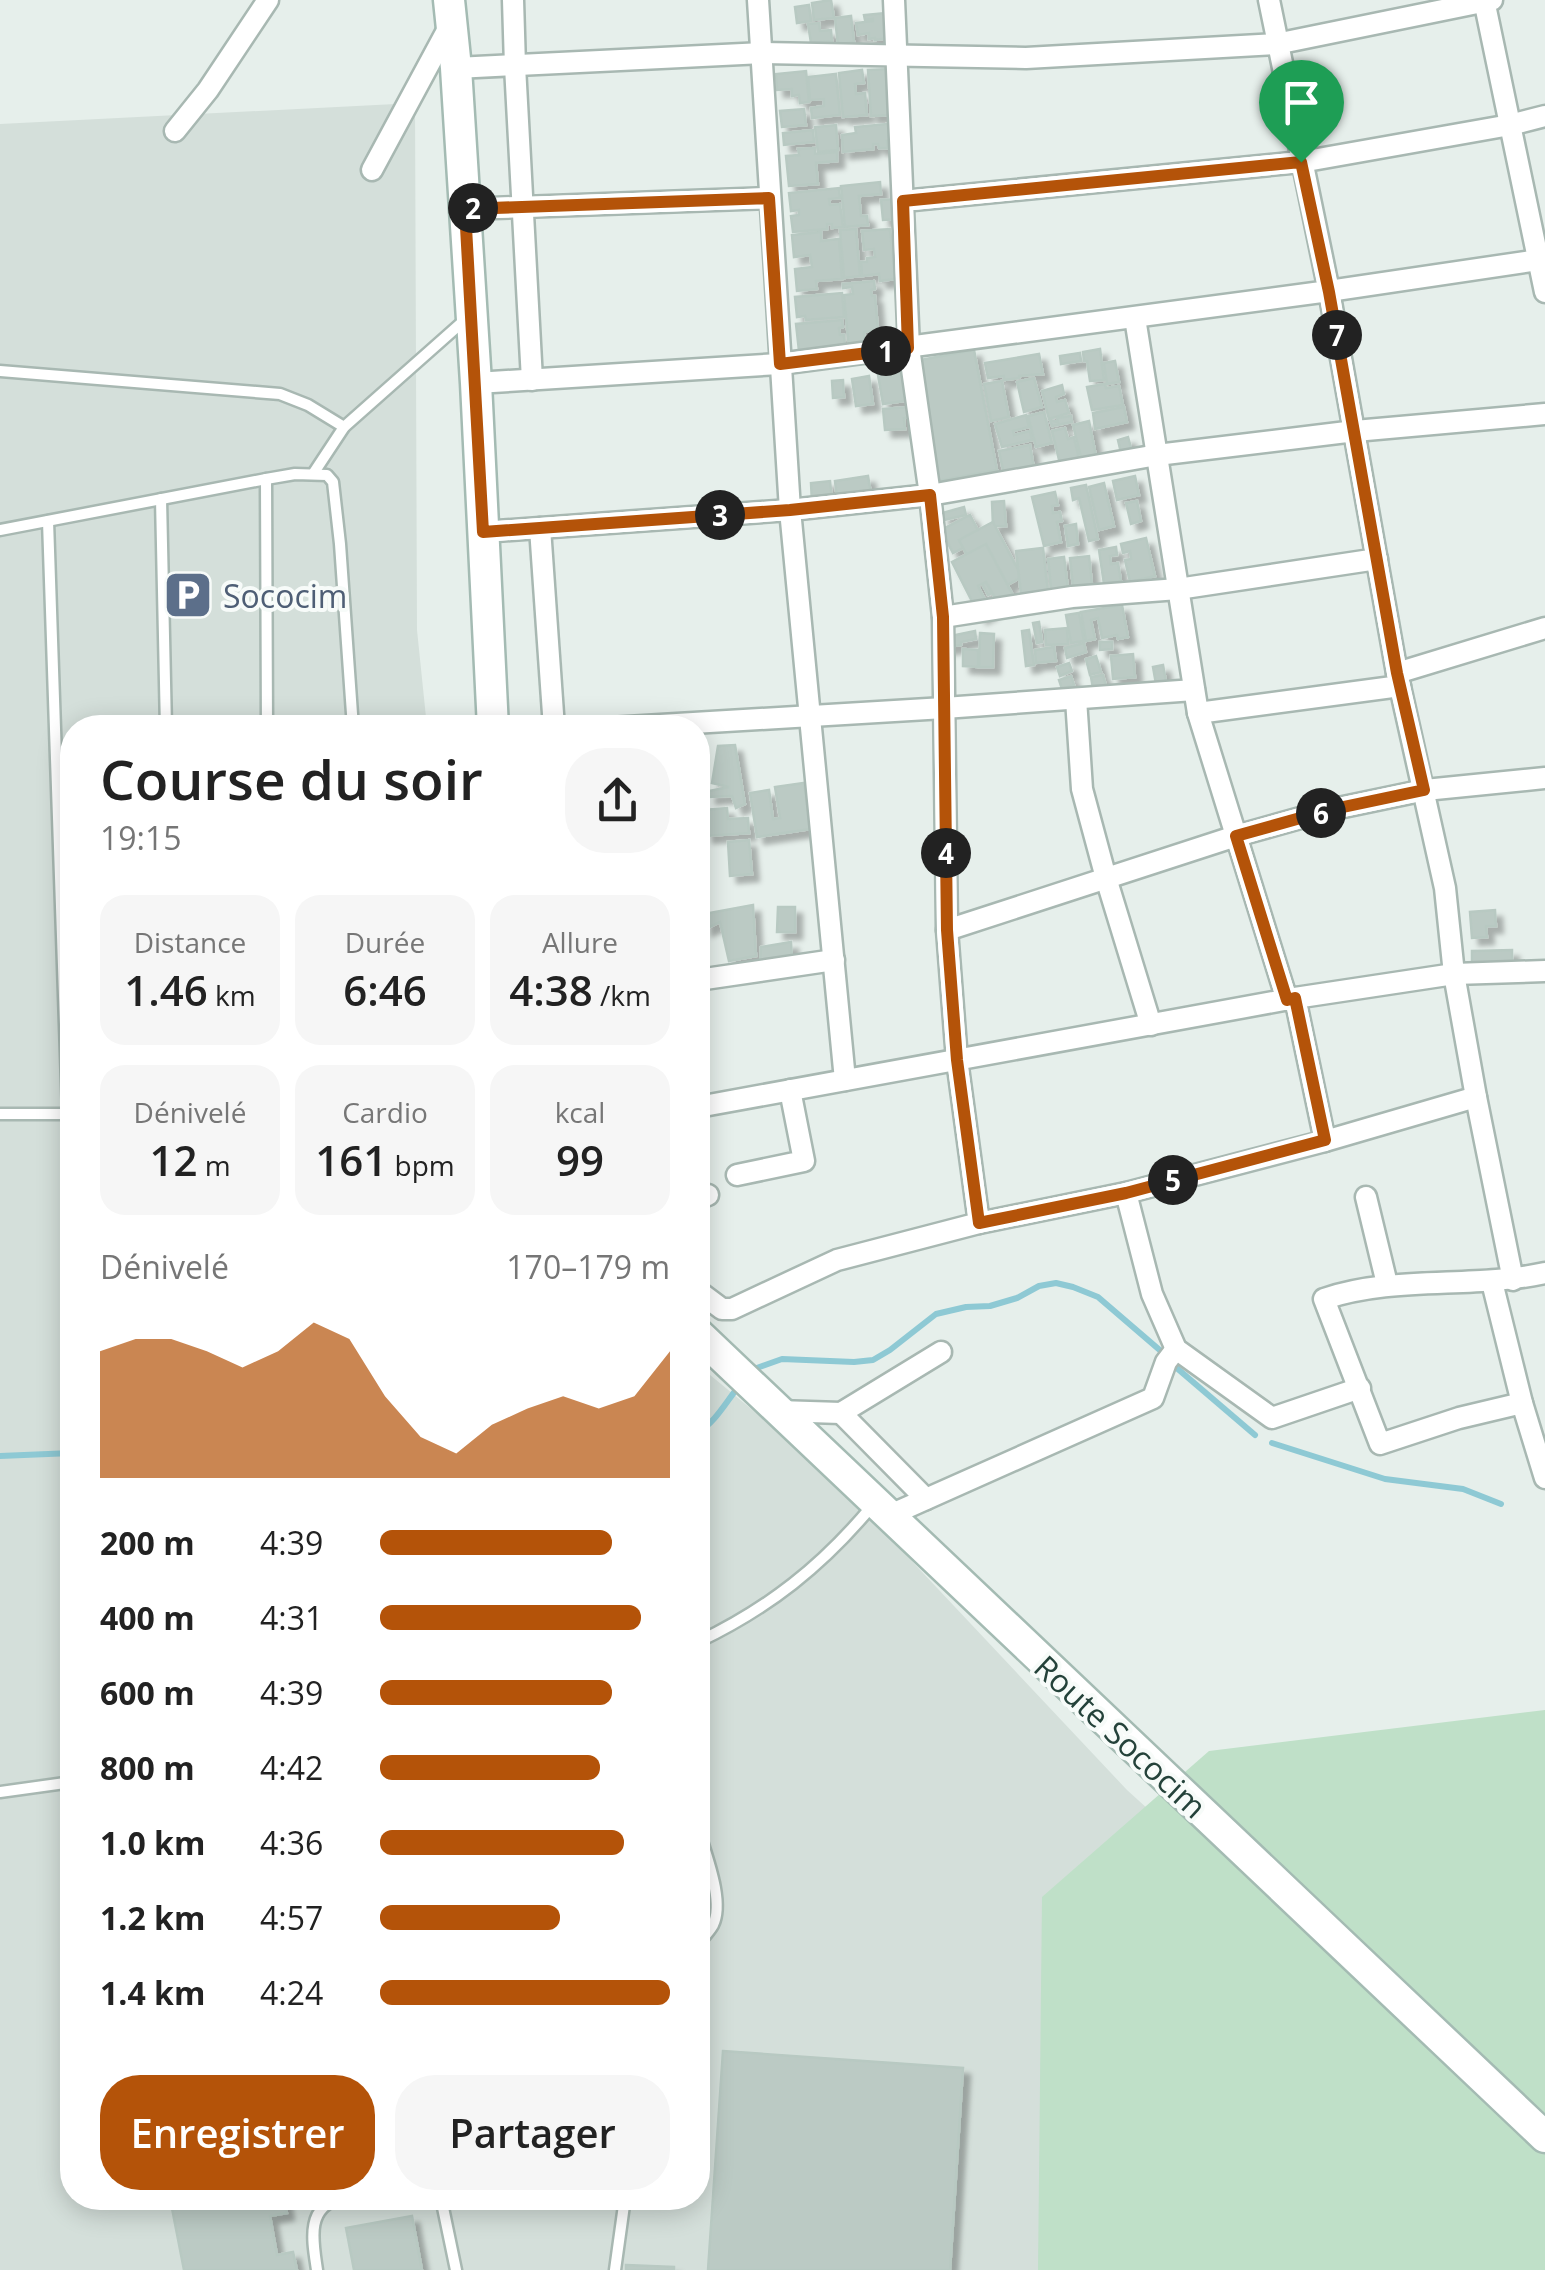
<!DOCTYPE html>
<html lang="fr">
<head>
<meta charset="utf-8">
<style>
	body { margin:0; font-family:"Open Sans",sans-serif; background:#f6f6f6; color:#222; height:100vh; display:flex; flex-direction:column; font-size:38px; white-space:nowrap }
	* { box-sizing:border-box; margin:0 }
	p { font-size:32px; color:#767676 }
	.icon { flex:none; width:55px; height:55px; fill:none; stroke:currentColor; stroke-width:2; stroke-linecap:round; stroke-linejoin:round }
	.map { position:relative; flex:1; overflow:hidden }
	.panel { position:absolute; left:60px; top:715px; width:650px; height:1495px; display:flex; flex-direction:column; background:#fff; border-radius:40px; box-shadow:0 5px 25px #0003 }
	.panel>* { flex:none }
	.pin { position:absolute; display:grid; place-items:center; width:85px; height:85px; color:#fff; margin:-102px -42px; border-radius:50% 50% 50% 0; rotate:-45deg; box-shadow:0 0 10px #0007 }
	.pin .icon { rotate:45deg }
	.km { position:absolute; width:50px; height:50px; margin:-25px; border-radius:50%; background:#222; color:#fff; font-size:28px; line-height:50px; text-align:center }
	.round { display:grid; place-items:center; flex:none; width:105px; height:105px; border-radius:40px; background:#f6f6f6 }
	.head { display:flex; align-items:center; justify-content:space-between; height:170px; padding:0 40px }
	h1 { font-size:55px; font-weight:600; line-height:75px }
	.metrics { display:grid; grid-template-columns:repeat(3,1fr); gap:15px; height:170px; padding:10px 40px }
	.metrics div { display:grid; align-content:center; border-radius:25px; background:#f6f6f6; text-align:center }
	.metrics b { font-size:42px; font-weight:600 }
	.metrics small { font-size:28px; font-weight:400 }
	.metrics p { font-size:28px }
	.chart { height:280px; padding:20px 40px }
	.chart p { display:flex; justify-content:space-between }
	.chart svg { width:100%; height:180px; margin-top:10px; fill:#b45309; opacity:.7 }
	.cta { display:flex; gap:20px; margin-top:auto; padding:20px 40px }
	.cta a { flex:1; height:115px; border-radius:40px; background:#b45309; color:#fff; font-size:40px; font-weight:600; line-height:115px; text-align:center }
	.cta a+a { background:#f6f6f6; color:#222 }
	ul { padding:0 40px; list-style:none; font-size:32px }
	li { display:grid; grid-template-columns:160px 120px 1fr; align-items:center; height:75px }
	li i { height:25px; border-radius:12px; background:#b45309 }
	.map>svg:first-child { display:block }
</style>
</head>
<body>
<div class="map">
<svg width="1545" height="2270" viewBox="0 0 1545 2270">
	<defs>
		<filter id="shadow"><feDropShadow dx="7" dy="7" stdDeviation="2.5" flood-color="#0004"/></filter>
	</defs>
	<rect width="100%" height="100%" fill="#e6efeb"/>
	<path fill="#d4dfda" d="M415 103 417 630 427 727 72 728V2198H698V1365L829 1473 1127 1790 1545 2169V2270H0V124Z"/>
	<path fill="#bfe0c8" d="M1545 1710V2270H1038L1042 1897 1209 1751Z"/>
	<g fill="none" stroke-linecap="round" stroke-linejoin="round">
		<g stroke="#8ec9d4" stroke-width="6">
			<path d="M1172 1364 1255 1435"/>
			<path d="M751 1372 754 1369 782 1359 854 1362 873 1360 890 1350 936 1314 966 1307 990 1306 1017 1298 1039 1286 1056 1283 1073 1287 1098 1297 1162 1352"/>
			<path d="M698 1432C715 1423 726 1402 739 1386"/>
			<path d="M1272 1443 1385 1479 1463 1489 1501 1504"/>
			<path d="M0 1456 72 1453"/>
		</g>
	</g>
	<g fill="#bbcac4" stroke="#b8c9c2" stroke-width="2.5" filter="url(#shadow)">
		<path d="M831 0 834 18 814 20 812 3Z"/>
		<path d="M809 5 811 21 797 23 795 7Z"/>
		<path d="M885 13 889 38 875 40V38L869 39V33L858 35 856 23 873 21V19L865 20 864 15Z"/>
		<path d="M851 16 854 42 838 45 835 18Z"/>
		<path d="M819 23 820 31 831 30 832 41 811 43 808 24Z"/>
		<path d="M890 69 893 115 871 116 868 70Z"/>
		<path d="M862 70 864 83 855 84 856 94 865 93 867 115 843 117 839 73Z"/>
		<path d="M806 71 809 102 800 103 799 95 792 96V89L777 90 776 74Z"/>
		<path d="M836 74 840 115 812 118 811 108 824 106V99L810 100 808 77Z"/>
		<path d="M804 109 806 125 782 127 780 111Z"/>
		<path d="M897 123 899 140 887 141 888 148H879L878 144H873V149L843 152 842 135 856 133 855 127Z"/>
		<path d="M836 125 838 150 818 152 815 127Z"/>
		<path d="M813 130 814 142 784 145 783 133Z"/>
		<path d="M815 148V154L837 152V161L816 163 818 184 789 186 786 156 799 155 798 149Z"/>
		<path d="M880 182 881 194 859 196 861 216H867L868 225 845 227 841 186Z"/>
		<path d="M839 188 840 198 829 199 830 205 840 204 843 227 832 228V224H827V229L793 232 791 216 799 215V210L791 211 789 193Z"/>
		<path d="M899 199 901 219 883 220 881 200Z"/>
		<path d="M856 229 860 276 844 278 840 230Z"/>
		<path d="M890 229 895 279 880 281 879 274 862 276 861 262H867V258L875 257 874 249 864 250 862 231Z"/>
		<path d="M821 232V241L839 239 842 279 816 281 817 289 797 291 795 269 812 267 810 255 794 257 792 235Z"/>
		<path d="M874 281 875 289 871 290 872 296H875L878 330 864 332 865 349 849 350 844 295 853 294 852 287 843 288V284Z"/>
		<path d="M842 293 844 317 806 320 805 316 797 317 795 297Z"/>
		<path d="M842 320 843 327 839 328 840 335H844L845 347 799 351 796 324Z"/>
		<path d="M1100 349 1104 380 1090 381 1087 361H1084L1083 352Z"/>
		<path d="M974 350 997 470 938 481 915 361Z"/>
		<path d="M1080 353 1081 361 1061 364 1060 356Z"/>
		<path d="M1039 354 1043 374 1019 376V378L1004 380V376L988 378 985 363Z"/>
		<path d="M1115 361 1119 382 1107 384 1104 363Z"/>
		<path d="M907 370 911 400 883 404 878 375Z"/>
		<path d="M869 376 873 404 856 406 852 379Z"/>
		<path d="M1034 378 1042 407 1024 412 1017 382Z"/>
		<path d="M843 380 844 397 833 398 832 381Z"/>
		<path d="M1002 381 1009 417 991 421 984 384Z"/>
		<path d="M1105 384 1106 388 1119 386 1123 405 1092 410 1087 387Z"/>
		<path d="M1062 385 1064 394 1056 397 1057 402 1065 400 1069 413 1049 419 1042 391Z"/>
		<path d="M912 407 913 417 904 418 905 429 885 430 883 409Z"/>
		<path d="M1124 407 1127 422 1095 429 1093 413Z"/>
		<path d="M1044 412 1052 443 1036 447 1028 416Z"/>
		<path d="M1026 415 1029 427 1013 431 1014 435 1030 431 1032 440 1002 447 995 424Z"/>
		<path d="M1071 416 1072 422 1052 426 1050 420 1058 422 1057 418Z"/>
		<path d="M1089 421 1097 461 1083 465 1073 425Z"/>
		<path d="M1065 428 1068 439 1074 437 1080 463 1061 468 1052 431Z"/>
		<path d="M1128 437 1133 455 1122 457 1118 440Z"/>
		<path d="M1030 445 1034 469 1004 475 999 451Z"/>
		<path d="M868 476 871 494 837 499 835 481Z"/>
		<path d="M1135 476 1139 495 1117 500 1113 481Z"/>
		<path d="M830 481 832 501 812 503 811 483Z"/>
		<path d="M1104 483 1114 526 1099 530 1089 487Z"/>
		<path d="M1086 485 1098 539 1089 541 1079 498 1073 500 1071 488Z"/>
		<path d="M1055 492 1058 505 1052 506 1053 513 1060 512 1062 521 1057 522 1061 542 1044 546 1032 497Z"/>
		<path d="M1004 501 1006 526H993L992 502Z"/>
		<path d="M1137 501 1141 521 1131 524 1126 503Z"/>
		<path d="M964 507 966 515 944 520 942 513Z"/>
		<path d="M970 515 982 538 953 553 941 530Z"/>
		<path d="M993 522 1022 577 988 595 959 540Z"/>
		<path d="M1076 524 1078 544 1068 546 1065 526Z"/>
		<path d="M1146 538 1155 576 1130 582 1125 560 1131 559 1130 551 1123 553 1121 544Z"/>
		<path d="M986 544 1015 599 1000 607 986 582 978 586 991 611 980 617 952 562Z"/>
		<path d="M1116 547 1117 555 1110 556 1111 564 1118 563 1121 581 1104 584 1099 550Z"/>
		<path d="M1043 548 1049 600 1022 603 1016 551Z"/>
		<path d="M1089 556 1092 585 1073 587 1070 558Z"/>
		<path d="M1064 557 1069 597 1052 599 1048 559Z"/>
		<path d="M1122 605 1128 637 1118 639 1117 635 1102 638 1098 618 1091 620 1095 639 1086 641 1081 612Z"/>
		<path d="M1079 613 1084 641 1071 643 1066 615Z"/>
		<path d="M1039 622 1042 642 1037 643 1033 623Z"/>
		<path d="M1067 628 1068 644 1046 645 1045 630Z"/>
		<path d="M1029 630 1034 665 1026 666 1022 631Z"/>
		<path d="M975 631 976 639 961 642V645L943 648 941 638Z"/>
		<path d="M980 633 994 634 993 667H979Z"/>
		<path d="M1100 642H1112V649L1100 650Z"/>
		<path d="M1084 643 1086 652 1067 658 1065 648Z"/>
		<path d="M1054 647 1056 661 1036 663 1035 650Z"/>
		<path d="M963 649 978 650V667L963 666Z"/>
		<path d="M1133 654 1135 677 1113 679 1111 656Z"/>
		<path d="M1096 656 1101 672 1090 675 1086 659Z"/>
		<path d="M1069 663 1072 671 1060 676 1057 667Z"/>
		<path d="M1163 665 1166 682 1156 684 1153 667Z"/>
		<path d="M1103 675 1106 686 1093 688 1091 677Z"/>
		<path d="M1071 676 1074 685 1062 689 1059 680Z"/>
		<path d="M735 745 745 804 736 808 732 796 709 797V791L729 787 712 783 718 746Z"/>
		<path d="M804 783 811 829 757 837 750 793 769 790 773 819 780 818 775 787Z"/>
		<path d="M727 808 728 819 748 818 749 833 706 836 704 810Z"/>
		<path d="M749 840 752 874 730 876 728 842Z"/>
		<path d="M753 905 756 956 729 961 720 922 705 929 704 914Z"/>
		<path d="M778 907H795V932H777Z"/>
		<path d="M1495 910 1496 926H1486L1487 937 1472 938 1470 912Z"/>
		<path d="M791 942 792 959 760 964 761 947Z"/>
		<path d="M1512 950V967L1472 968V951Z"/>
		<path d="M723 2051 963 2068 950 2270H708Z"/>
		<path d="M170 2198H284L287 2213 270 2216 277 2255 293 2252 297 2270H184Z"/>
		<path d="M412 2216 422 2270H354L346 2228Z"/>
		<path d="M626 2265 674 2267V2270H626Z"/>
	</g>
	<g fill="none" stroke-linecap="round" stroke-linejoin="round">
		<g stroke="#a8b8b2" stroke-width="15">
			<g id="lane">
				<path d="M0 371 280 394 308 405 344 427"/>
				<path d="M313 474 344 427 467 318"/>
				<path d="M266 479 267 728"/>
				<path d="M161 499 166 728"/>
				<path d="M48 521 68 1114"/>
				<path d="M0 530 266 479 295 474 327 475 333 482 340 544 353 728"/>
				<path d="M0 1114H72"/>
				<path d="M698 1642C769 1608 822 1566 872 1506"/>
				<path d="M0 1792 72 1782"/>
				<path d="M698 1828C705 1853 725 1901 713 1925 709 1932 703 1938 698 1944"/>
				<path d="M441 2198 456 2270"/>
				<path d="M317 2270C313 2242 305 2208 340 2198"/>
				<path d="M615 2270 625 2198"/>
			</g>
		</g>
		<g stroke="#a8b8b2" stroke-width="25">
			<g id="street">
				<path d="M513 0 515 66 532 380"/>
				<path d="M758 0 790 510 845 1080"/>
				<path d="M894 0 909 348 930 495 943 617 947 930 957 1060 979 1223"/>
				<path d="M1269 0 1329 291 1397 673 1445 888 1454 974 1476 1097 1513 1280"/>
				<path d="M1484 0 1545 292"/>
				<path d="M456 68 763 53 1026 58 1276 44 1492 0"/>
				<path d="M175 131 208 90 268 0"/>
				<path d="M372 170 449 27"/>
				<path d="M903 201 1301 162 1510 125 1545 116"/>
				<path d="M465 209 769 198"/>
				<path d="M1135 318 1198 713 1287 1000"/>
				<path d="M476 383 779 364 1329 291 1545 259"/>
				<path d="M540 528 554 728"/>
				<path d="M483 532 790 510 930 495 1157 455 1355 431 1545 414"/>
				<path d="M943 617 1072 597 1178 589 1377 559"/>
				<path d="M1397 673 1545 628"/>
				<path d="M1076 699 1082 789 1106 878 1151 1025"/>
				<path d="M1198 713 1400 686"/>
				<path d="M610 728 944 708 1194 690"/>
				<path d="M947 930 1236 836 1329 810 1425 790 1545 778"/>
				<path d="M698 980 834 960"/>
				<path d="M1295 998 1325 1141"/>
				<path d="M698 1107 1295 998 1454 974 1545 971"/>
				<path d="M737 1175 804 1161 790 1090"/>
				<path d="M1126 1193 1152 1294 1176 1349 1272 1418 1360 1388"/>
				<path d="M1366 1197 1387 1284"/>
				<path d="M698 1199 708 1195"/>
				<path d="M1492 1282 1522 1403 1545 1478"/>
				<path d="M698 1291 722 1309H732L837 1260 979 1223 1126 1193 1325 1141 1476 1097"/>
				<path d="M1522 1403 1459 1418 1380 1444 1324 1299C1395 1275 1472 1289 1545 1273"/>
				<path d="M778 1411 841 1413 941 1352"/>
				<path d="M841 1413 926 1499"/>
				<path d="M888 1516 1153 1398 1166 1362 1176 1349"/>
			</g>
		</g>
		<g stroke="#a4bbb3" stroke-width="35">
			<g id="secondary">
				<path d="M449 0 456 68 476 383 493 728"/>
				<path d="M698 1334 1545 2137"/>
			</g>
		</g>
		<use href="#lane" stroke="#fff" stroke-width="10"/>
		<use href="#street" stroke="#fff" stroke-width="20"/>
		<use href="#secondary" stroke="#fff" stroke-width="30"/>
	</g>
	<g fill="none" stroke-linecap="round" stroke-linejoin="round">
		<g stroke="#fff" stroke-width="20">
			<path id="route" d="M1301 162 1329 292 1397 673 1424 790 1329 810 1236 836 1287 1000 1295 998 1325 1140 1126 1193 979 1223 957 1060 947 930 943 617 930 495 790 510 483 532 465 209 769 198 780 364 908 348 903 201Z"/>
		</g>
		<use href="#route" stroke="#b45309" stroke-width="12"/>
	</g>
	<defs>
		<g id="parking-square" transform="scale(2.5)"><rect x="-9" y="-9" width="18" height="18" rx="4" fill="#5c6f8a" stroke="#f7fbf9"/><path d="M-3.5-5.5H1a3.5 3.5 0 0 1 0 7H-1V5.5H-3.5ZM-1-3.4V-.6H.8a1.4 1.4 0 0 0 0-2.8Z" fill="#fff"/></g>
	</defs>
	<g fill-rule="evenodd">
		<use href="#parking-square" x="188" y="595"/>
	</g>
	<g text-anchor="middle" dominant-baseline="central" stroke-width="8" stroke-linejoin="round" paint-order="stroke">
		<g font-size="32" fill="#4e5e75" stroke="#f7fbf9" text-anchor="start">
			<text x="223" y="595">Sococim</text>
		</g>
		<g font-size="32" fill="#24423a" stroke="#f7fbf9">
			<text transform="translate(1121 1736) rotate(43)">Route Sococim</text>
		</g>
	</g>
</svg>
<div class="pin" style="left:1301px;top:162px;background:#1e9e55"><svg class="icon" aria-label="arrive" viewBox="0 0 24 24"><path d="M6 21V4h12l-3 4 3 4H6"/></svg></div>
<b class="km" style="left:886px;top:351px">1</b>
<b class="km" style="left:473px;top:208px">2</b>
<b class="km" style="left:720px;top:515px">3</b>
<b class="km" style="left:946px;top:853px">4</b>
<b class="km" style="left:1173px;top:1180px">5</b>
<b class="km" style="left:1321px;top:813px">6</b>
<b class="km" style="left:1337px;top:335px">7</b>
<section class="panel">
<div class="head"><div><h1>Course du soir</h1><p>19:15</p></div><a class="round"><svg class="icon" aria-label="share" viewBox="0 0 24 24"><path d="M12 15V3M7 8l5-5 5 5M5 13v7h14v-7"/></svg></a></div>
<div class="metrics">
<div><p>Distance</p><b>1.46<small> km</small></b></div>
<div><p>Durée</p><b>6:46</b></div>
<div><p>Allure</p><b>4:38<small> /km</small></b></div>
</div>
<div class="metrics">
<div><p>Dénivelé</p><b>12<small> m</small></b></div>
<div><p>Cardio</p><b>161<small> bpm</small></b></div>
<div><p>kcal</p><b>99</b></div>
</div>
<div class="chart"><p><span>Dénivelé</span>170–179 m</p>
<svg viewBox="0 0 160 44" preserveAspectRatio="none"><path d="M0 44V13L10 10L20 10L30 13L40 17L50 13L60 6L70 10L80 24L90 34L100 38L110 31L120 27L130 24L140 27L150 24L160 13V44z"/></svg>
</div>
<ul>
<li><b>200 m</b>4:39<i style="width:80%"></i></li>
<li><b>400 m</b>4:31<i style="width:90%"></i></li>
<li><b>600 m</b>4:39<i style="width:80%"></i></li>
<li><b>800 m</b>4:42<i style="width:76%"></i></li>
<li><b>1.0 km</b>4:36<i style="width:84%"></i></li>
<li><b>1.2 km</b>4:57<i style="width:62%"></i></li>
<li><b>1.4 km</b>4:24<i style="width:100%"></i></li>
</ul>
<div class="cta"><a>Enregistrer</a><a>Partager</a></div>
</section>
</div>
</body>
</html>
